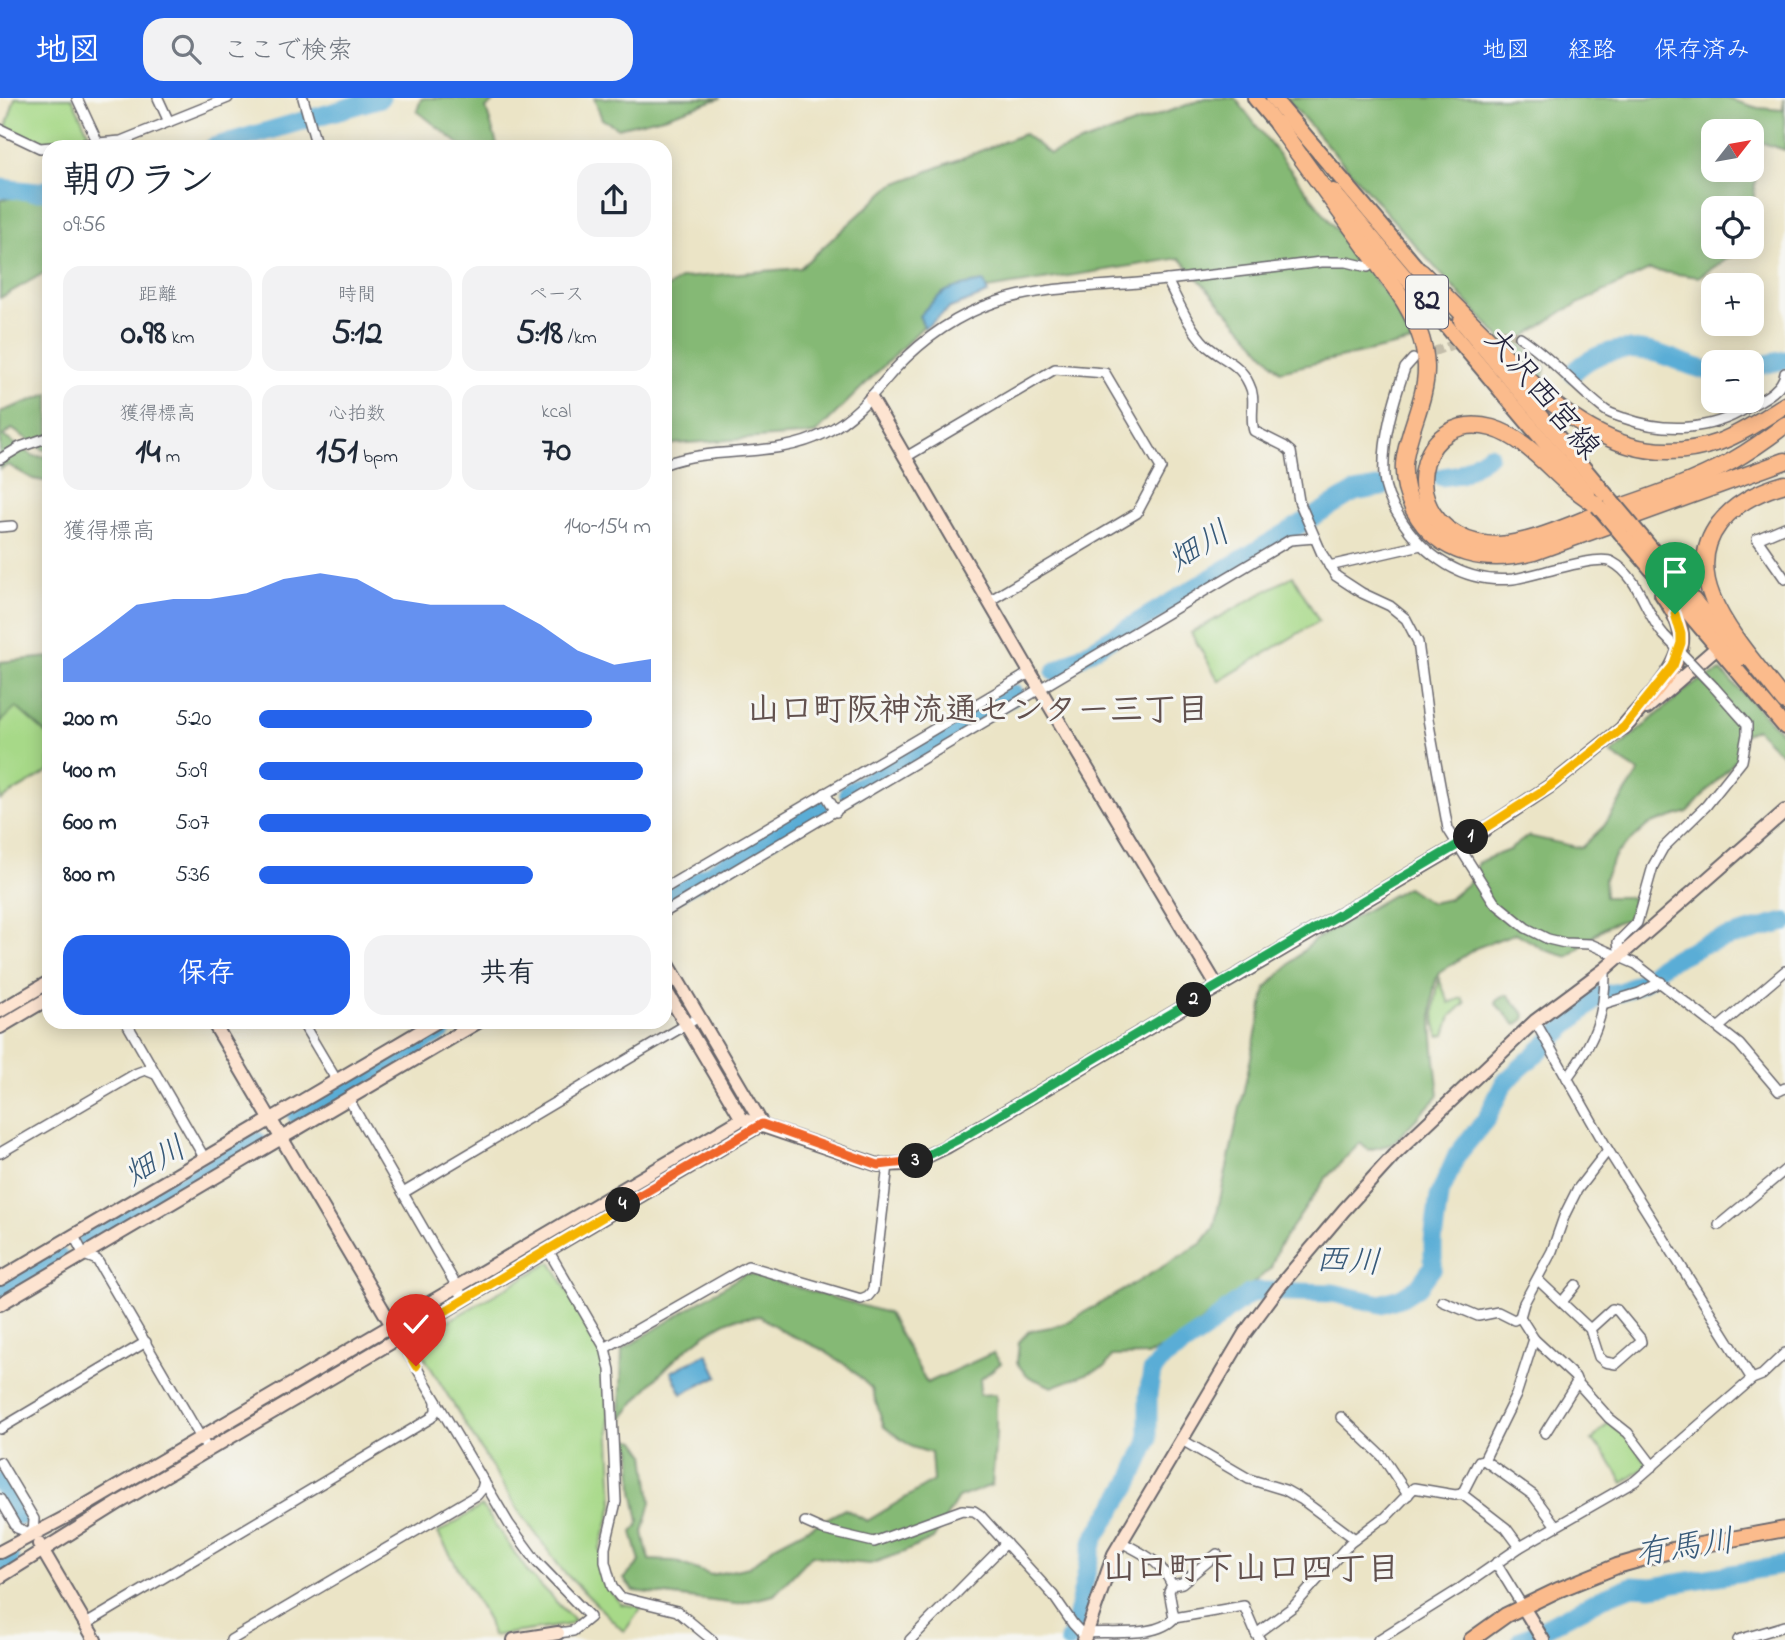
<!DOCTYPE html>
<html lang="ja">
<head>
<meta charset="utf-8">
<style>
	body { margin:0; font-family:"Indie Flower","Klee One",sans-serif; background:#f2f2f3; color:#1f2937; height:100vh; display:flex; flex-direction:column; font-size:26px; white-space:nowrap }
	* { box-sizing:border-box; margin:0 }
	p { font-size:23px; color:#747a83 }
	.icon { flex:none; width:38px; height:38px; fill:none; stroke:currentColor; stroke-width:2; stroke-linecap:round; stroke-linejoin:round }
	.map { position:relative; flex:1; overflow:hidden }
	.side { position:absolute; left:42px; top:42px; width:630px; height:889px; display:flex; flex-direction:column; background:#fff; border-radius:21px; box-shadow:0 4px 18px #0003 }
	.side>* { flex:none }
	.needle { width:46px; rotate:59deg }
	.buttons { position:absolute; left:1701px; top:21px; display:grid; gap:14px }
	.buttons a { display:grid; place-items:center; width:63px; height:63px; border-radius:14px; background:#fff; box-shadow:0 4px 18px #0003; font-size:35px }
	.pin { position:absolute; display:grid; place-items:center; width:60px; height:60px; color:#fff; margin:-72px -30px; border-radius:50% 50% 50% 0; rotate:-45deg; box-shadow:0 0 7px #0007 }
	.pin .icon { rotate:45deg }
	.km { position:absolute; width:35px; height:35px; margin:-18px; border-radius:50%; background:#222; color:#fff; font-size:19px; line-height:35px; text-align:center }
	.round { display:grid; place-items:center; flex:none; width:74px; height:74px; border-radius:21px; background:#f2f2f3 }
	.summary { display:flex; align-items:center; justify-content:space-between; height:119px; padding:0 21px }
	h1 { font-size:38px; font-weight:700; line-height:52px }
	.figures { display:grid; grid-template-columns:repeat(3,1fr); gap:10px; height:119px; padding:7px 21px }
	.figures div { display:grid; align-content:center; border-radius:18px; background:#f2f2f3; text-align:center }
	.figures b { font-size:35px; font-weight:700 }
	.figures small { font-size:19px; font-weight:400 }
	.figures p { font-size:19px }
	.chart { height:196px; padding:14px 21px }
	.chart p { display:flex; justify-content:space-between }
	.chart svg { width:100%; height:126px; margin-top:7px; fill:#2563eb; opacity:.7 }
	.cta { display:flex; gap:14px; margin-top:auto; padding:14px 21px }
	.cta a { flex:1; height:80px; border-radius:21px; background:#2563eb; color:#fff; font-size:28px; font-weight:700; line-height:80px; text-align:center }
	.cta a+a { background:#f2f2f3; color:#1f2937 }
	ul { padding:0 21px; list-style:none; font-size:23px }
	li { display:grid; grid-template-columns:112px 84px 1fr; align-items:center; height:52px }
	li i { height:18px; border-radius:9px; background:#2563eb }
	header { display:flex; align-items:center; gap:42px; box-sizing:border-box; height:98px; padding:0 35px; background:#2563eb; color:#fff }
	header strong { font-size:33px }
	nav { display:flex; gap:38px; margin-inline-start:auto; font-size:24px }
	.search { width:490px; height:63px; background:#f2f2f3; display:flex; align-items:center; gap:18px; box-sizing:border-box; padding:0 24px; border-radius:21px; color:#747a83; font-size:26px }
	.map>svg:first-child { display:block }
</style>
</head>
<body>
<header>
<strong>地図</strong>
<div class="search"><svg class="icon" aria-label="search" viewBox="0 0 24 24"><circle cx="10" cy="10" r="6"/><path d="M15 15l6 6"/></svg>ここで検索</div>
<nav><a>地図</a><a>経路</a><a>保存済み</a></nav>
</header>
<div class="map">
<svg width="1785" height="1542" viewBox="0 0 1785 1542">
	<rect width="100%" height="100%" fill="#f6f6f2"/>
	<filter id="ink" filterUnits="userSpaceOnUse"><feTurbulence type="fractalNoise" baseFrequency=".0143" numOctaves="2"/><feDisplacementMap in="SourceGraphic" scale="14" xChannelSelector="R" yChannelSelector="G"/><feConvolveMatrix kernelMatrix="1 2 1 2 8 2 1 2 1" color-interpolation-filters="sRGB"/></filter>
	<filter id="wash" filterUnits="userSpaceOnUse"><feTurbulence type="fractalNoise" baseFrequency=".00686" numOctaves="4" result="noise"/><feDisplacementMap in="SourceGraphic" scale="28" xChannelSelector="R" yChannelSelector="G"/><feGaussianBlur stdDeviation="1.57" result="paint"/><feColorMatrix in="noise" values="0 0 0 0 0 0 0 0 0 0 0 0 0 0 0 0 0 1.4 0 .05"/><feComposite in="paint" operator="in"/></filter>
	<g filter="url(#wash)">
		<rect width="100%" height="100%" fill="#ebe4c6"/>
		<g fill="#a7d988" stroke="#647e62" stroke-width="2">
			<path d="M15 0H72L88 34 85 41 42 45 6 30Z"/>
			<path d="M1293 478 1319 523 1219 583 1191 535Z"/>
			<path d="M49 569V673L0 702V583Z"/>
			<path d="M1439 881 1449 905 1462 900 1465 905 1451 918 1445 937 1439 938C1430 920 1436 900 1439 881Z"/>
			<path d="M551 1164 603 1255 607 1276 613 1407 600 1450 607 1489 621 1506 642 1509 624 1534 562 1472 515 1407 420 1252 424 1237Z"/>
			<path d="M1608 1325 1626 1337 1648 1366 1647 1368 1623 1385 1607 1358 1592 1342Z"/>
			<path d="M482 1408 530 1477 575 1523 567 1527 492 1538 488 1523 438 1435Z"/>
		</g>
		<g fill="#85b974" stroke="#546e58" stroke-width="2" fill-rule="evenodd">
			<path d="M424 0H499L486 10 497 46 491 49H463L417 13 421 1Z"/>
			<path d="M594 0H721L667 18 618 30 602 21Z"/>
			<path d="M1206 0H1235L1389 200 1412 244 1280 273 1180 160 956 196 815 336 673 346 665 350V191L682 180 800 170 892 87 1024 36 1050 56Z"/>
			<path d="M1286 0H1725L1758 10 1783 12 1784 0 1785 52 1757 43 1752 135V110H1713V149H1746L1698 179 1649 172 1565 212 1518 243 1545 270 1543 281 1511 252 1421 154ZM1713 33H1752V72H1713Z"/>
			<path d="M49 97V172L0 200V101Z"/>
			<path d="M49 296V352H44L12 331 3 338 34 358 49 359V384L33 381 8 367 0 371V314Z"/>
			<path d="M49 559V638L16 609 0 625V564Z"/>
			<path d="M1721 573 1785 638V651L1781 656 1756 631 1743 637 1738 660 1688 714 1648 727 1616 756 1604 781 1605 799H1626L1635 801 1627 822C1602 825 1588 844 1568 859L1545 852 1516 835 1476 850 1439 875C1425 900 1436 967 1439 997L1392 1046 1368 1052 1360 1045 1326 1080 1278 1150 1271 1170 1244 1193 1225 1204 1176 1244 1148 1257 1112 1258 1105 1269 1052 1289 1027 1278 1017 1265 1019 1244 1029 1233 1062 1227 1132 1187 1202 1145 1214 1129 1266 890 1313 843 1407 789 1431 805 1449 801 1472 782 1478 764 1509 752 1528 738 1581 750 1604 728 1639 674 1611 656 1693 586Z"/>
			<path d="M1505 897H1508L1525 917 1524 921 1516 927 1496 906V903Z"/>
			<path d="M746 1175 888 1215 927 1285 993 1255 1001 1265 981 1281 979 1297 996 1296V1336L992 1387 958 1400 933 1441 904 1454 870 1466 848 1464 812 1457 774 1497 736 1506 634 1493 624 1481 640 1464 632 1434 637 1429 639 1423 633 1393 632 1351 623 1340 636 1343 645 1356 651 1404 643 1434 649 1462 674 1463 711 1477 749 1469 776 1447 845 1411 867 1423 933 1383 931 1355 912 1349 884 1329 872 1291 850 1270 821 1251 784 1234 760 1218C750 1219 737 1219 728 1223 689 1241 646 1289 620 1323L622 1252Z"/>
		</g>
		<g fill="#5aadd6" stroke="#3e6888" stroke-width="2">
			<path d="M984 184 988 196 950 210 925 230 919 218C944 190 947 190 984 184Z"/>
			<path d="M707 1255 718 1278 682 1296 671 1274Z"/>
		</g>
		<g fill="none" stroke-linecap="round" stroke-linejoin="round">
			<g stroke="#5aadd6" stroke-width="19">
				<path d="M213 49 381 0"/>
				<path d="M0 90 37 94 49 91"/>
				<path d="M1752 269 1785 262"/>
				<path d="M1573 275C1600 248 1637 246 1671 260 1685 265 1698 272 1713 273"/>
				<path d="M1442 379 1460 376 1489 357"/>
				<path d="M1055 574 1344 400 1355 394 1382 389"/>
				<path d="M848 695 1015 596"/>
				<path d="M665 802 819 711"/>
				<path d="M297 1018 442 933"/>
				<path d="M87 1142 257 1043"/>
				<path d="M0 1193 59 1159"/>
				<path d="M0 1384 21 1418"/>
				<path d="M0 1467 10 1461"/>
				<path d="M1069 1542 1072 1539 1094 1441 1129 1386 1148 1343V1297L1152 1274 1162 1261 1205 1232 1226 1213 1249 1196 1260 1193 1333 1195 1381 1206 1402 1199 1419 1188 1433 1169V1144L1439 1098 1457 1057 1487 1020 1504 985 1600 897 1621 894 1641 885 1665 865 1704 846 1785 824"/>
				<path d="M1521 1542 1602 1500 1632 1488 1652 1489 1785 1467"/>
			</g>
		</g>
	</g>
	<g filter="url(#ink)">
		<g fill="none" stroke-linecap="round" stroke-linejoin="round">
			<g stroke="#c3bdaa" stroke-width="9" stroke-dasharray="9 4.5" stroke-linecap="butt">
				<path d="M1484 237 1507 235 1520 239"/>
				<path d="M1421 258 1464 243"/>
			</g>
			<g stroke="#68666c" stroke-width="12">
				<g id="street">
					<path d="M77 0 98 45"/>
					<path d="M158 0 169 24"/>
					<path d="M303 0 315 42 322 49"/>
					<path d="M0 31 40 50 121 43 228 0"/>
					<path d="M1167 182C1178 203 1189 230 1206 247 1222 262 1239 264 1249 286 1257 301 1249 317 1254 333L1284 348 1291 354 1299 403 1322 456 1336 478 1362 495 1390 508 1406 521 1418 544 1428 621 1448 731 1494 804 1526 830 1548 841 1565 845 1590 846 1636 866 1739 946 1779 993 1785 990"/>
					<path d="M1520 239C1551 259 1575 289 1605 312 1610 316 1618 318 1624 320 1665 335 1710 333 1747 310 1761 302 1783 292 1785 275"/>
					<path d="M1413 261 1405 270C1393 305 1382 341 1384 379 1385 393 1391 406 1399 418 1424 459 1464 486 1513 481 1535 478 1597 456 1612 464 1640 479 1645 516 1664 537"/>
					<path d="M906 359 1055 271 1105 275 1161 370 1137 415 989 503"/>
					<path d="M0 361 20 349 49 339"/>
					<path d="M665 366C718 347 775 361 825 335 855 320 874 295 895 271 923 241 957 217 996 204 1040 189 1091 189 1138 185 1199 179 1261 171 1322 164H1347L1368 169"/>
					<path d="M0 429 12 428"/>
					<path d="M1785 429 1757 441 1785 481"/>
					<path d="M1329 468 1421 447"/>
					<path d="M825 695 836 714"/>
					<path d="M665 790 1031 574"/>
					<path d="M665 814 1290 442 1315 440"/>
					<path d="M1620 858 1618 844 1637 825 1653 768 1663 750 1706 708 1742 663 1747 636V626L1714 589"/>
					<path d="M1603 906 1639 895 1661 884"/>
					<path d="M1535 923 1608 1052 1752 1281"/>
					<path d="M126 924 205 1061"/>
					<path d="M302 924 337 983"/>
					<path d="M1719 929 1785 873"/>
					<path d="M1567 980C1594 944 1606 917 1605 871"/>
					<path d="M348 1000 464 1201"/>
					<path d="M0 1055 137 975 145 972 155 976"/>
					<path d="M403 1095 699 919"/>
					<path d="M1719 1127 1785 1072"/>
					<path d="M74 1138 84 1157 97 1162 208 1352"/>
					<path d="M548 1152 605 1250 610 1272 616 1404 605 1450V1464L612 1489 620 1499 677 1513 712 1542"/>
					<path d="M1538 1182 1590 1231 1599 1259 1605 1264 1616 1266 1641 1244 1640 1240 1617 1212 1612 1211 1590 1231"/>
					<path d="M1442 1203 1478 1218 1498 1214 1514 1222 1520 1219"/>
					<path d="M1562 1204 1576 1187"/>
					<path d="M399 1240 509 1426 537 1464 590 1519 573 1533 558 1535"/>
					<path d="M1534 1241 1575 1279 1577 1284 1609 1320 1628 1335 1653 1368"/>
					<path d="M605 1250 748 1168 861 1201 868 1198 873 1192 888 1067"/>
					<path d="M1341 1319 1382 1358 1408 1397"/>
					<path d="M0 1331 146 1244"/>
					<path d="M1545 1335 1577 1284"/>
					<path d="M1182 1342 1249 1381 1285 1392 1301 1401 1355 1441"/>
					<path d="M1484 1362 1533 1397 1556 1428"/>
					<path d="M0 1364 34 1421 33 1436 17 1430 0 1401"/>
					<path d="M1462 1396 1479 1363 1484 1362 1516 1297 1534 1241 1520 1219 1524 1205 1552 1153 1565 1116 1577 1092 1608 1052"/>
					<path d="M805 1424 823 1432 874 1444 962 1412 974 1413 980 1417 1053 1497 1073 1526 1085 1539"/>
					<path d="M1121 1444C1145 1457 1160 1462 1172 1487L1169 1493 1174 1520 1244 1508 1256 1536"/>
					<path d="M1496 1465 1523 1509"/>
					<path d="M1172 1487 1182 1485 1217 1456"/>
					<path d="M86 1526 431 1320 436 1313V1303"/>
					<path d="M1087 1535C1111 1533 1158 1540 1174 1520"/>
					<path d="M231 1542 477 1397 482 1391 484 1383"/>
					<path d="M910 1542 1006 1445"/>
					<path d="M1260 1542 1256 1536 1294 1508 1350 1445 1380 1422 1385 1420 1414 1390 1455 1397 1462 1396 1506 1430 1520 1449"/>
					<path d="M1378 1542 1458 1492 1520 1449 1635 1383 1752 1281 1762 1277 1785 1255"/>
					<path d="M1738 1542 1785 1528"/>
				</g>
			</g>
			<g stroke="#68666c" stroke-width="16">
				<g id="secondary">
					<path d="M871 300 1045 600 1217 888"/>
					<path d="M1647 610 1723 544"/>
					<path d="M665 891 742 1021 878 1067 904 1066 917 1063 946 1049 1481 734 1550 688 1630 624"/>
					<path d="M0 913 49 884"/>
					<path d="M213 924 396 1234"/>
					<path d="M0 929 49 900"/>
					<path d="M0 1181 436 924"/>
					<path d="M0 1206 478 924"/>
					<path d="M39 1446 95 1542"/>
					<path d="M0 1454 66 1419 742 1021"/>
					<path d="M0 1479 120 1404 762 1026 665 861"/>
					<path d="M1523 1509 1543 1542"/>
					<path d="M514 1542 558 1535"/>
					<path d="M1084 1542 1114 1456 1245 1235 1279 1189 1344 1112 1394 1057 1535 923 1605 871 1785 713"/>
				</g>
			</g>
			<g stroke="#68666c" stroke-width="18">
				<g id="primary">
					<path d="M1255 0 1284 35"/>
					<path d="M1273 0 1428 183"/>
					<path d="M1333 93 1588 396"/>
					<path d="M1461 223 1612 404"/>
					<path d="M1633 429 1742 560"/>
					<path d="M1621 435 1785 629"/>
					<path d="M1624 629C1643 605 1685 569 1681 536 1679 521 1670 508 1662 496"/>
					<path d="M1471 1542 1506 1517 1558 1492 1617 1468 1673 1452 1785 1431"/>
				</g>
			</g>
			<g stroke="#68666c" stroke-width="19">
				<g id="highway">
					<path d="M1277 26 1398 194C1413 216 1425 240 1426 268 1427 302 1407 333 1404 366 1403 382 1407 398 1414 412 1439 458 1487 466 1534 454L1785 363"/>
					<path d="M1421 174 1551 304C1602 344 1654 367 1719 344 1743 335 1764 320 1785 307"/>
					<path d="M1785 386C1731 401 1688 439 1712 499 1728 537 1760 571 1785 604"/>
					<path d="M1598 408C1588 401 1578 394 1568 386 1545 366 1523 339 1492 330 1423 311 1396 405 1457 437 1469 444 1484 447 1498 447 1531 445 1564 429 1594 418 1641 402 1689 387 1732 363 1751 352 1768 340 1785 327"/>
				</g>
			</g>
			<use href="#street" stroke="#fff" stroke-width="9"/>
			<use href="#secondary" stroke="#fde4d1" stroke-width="12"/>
			<use href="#primary" stroke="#fbbb8c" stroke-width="14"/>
			<use href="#highway" stroke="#fbbb8c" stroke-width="16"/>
			<g stroke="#68666c" stroke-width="12" stroke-linecap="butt">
				<path id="street-bridge" d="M1664 537 1714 589"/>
			</g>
			<g stroke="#68666c" stroke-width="18" stroke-linecap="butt">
				<g id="primary-bridge">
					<path d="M1612 404 1633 429"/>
					<path d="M1598 408 1621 435"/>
				</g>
			</g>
			<use href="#street-bridge" stroke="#fff" stroke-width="9"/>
			<use href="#primary-bridge" stroke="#fbbb8c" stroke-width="14"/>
		</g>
	</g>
	<g fill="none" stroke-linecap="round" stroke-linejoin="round" filter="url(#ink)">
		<g stroke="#fff" stroke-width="14">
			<path id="split-1" d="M1471 739 1550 688 1624 629 1673 568 1681 545V536L1675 516"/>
		</g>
		<g stroke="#fff" stroke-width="14">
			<path id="split-2" d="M1194 902 1471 739"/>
		</g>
		<g stroke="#fff" stroke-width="14">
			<path id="split-3" d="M916 1063 959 1041 1194 902"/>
		</g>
		<g stroke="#fff" stroke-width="14">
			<path id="split-4" d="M623 1107 762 1026 878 1067 916 1063"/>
		</g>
		<g stroke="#fff" stroke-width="14">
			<path id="split-5" d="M416 1268 400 1240 623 1107"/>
		</g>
		<use href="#split-1" stroke="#f5b400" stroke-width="9"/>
		<use href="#split-2" stroke="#22a559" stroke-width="9"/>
		<use href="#split-3" stroke="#22a559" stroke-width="9"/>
		<use href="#split-4" stroke="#f0652b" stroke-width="9"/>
		<use href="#split-5" stroke="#f5b400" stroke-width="9"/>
	</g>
	<g text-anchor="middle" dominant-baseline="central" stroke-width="6" stroke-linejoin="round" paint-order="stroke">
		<rect fill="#f6f6f2" stroke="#626272" stroke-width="2" x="1406" y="177.5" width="42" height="53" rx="5"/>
		<g font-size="30" font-weight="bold" fill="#22223b">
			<text x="1427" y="204">82</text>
		</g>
		<g font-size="32" fill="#22223b" stroke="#f6f6f2">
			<text transform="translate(1541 297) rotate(50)">大沢西宮線</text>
		</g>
		<g font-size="33" font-style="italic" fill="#385a79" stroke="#f6f6f2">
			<text transform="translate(1200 450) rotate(-31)">畑川</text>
			<text transform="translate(156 1065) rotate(-30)">畑川</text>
			<text transform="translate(1348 1165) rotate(3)">西川</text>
			<text transform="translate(1685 1451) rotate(-8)">有馬川</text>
		</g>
		<g font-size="33" font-weight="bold" fill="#62514e" stroke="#f6f6f2">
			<text x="978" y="614">山口町阪神流通センター三丁目</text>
			<text x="1251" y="1473">山口町下山口四丁目</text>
		</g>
	</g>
</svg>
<div class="buttons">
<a><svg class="needle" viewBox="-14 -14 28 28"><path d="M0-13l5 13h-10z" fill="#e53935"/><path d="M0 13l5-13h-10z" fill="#747a83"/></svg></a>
<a><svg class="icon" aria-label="locate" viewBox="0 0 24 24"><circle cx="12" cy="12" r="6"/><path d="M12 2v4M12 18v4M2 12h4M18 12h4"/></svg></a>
<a>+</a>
<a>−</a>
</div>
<div class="pin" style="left:1675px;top:516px;background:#1e9e55"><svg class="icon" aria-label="arrive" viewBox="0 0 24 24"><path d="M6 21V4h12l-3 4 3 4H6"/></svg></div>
<div class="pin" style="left:416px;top:1268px;background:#d93025"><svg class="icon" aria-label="check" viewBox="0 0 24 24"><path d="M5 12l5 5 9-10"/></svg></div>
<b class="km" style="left:1471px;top:739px">1</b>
<b class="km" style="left:1194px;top:902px">2</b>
<b class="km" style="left:916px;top:1063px">3</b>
<b class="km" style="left:623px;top:1107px">4</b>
<section class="side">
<div class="summary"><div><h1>朝のラン</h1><p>09:56</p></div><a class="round"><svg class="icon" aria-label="share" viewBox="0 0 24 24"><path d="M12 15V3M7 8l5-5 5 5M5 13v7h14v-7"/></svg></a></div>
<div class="figures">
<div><p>距離</p><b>0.98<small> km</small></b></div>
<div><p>時間</p><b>5:12</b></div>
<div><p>ペース</p><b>5:18<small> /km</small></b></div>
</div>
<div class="figures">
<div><p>獲得標高</p><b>14<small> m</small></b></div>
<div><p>心拍数</p><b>151<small> bpm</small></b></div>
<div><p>kcal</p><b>70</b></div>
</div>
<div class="chart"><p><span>獲得標高</span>140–154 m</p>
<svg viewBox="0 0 160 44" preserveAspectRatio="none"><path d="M0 44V36L10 27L20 17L30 15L40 15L50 13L60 8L70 6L80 8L90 15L100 17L110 17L120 17L130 24L140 33L150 38L160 36V44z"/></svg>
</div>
<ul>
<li><b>200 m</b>5:20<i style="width:85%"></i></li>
<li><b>400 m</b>5:09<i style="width:98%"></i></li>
<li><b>600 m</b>5:07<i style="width:100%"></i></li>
<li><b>800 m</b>5:36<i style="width:70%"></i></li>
</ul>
<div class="cta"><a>保存</a><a>共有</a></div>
</section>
</div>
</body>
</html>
